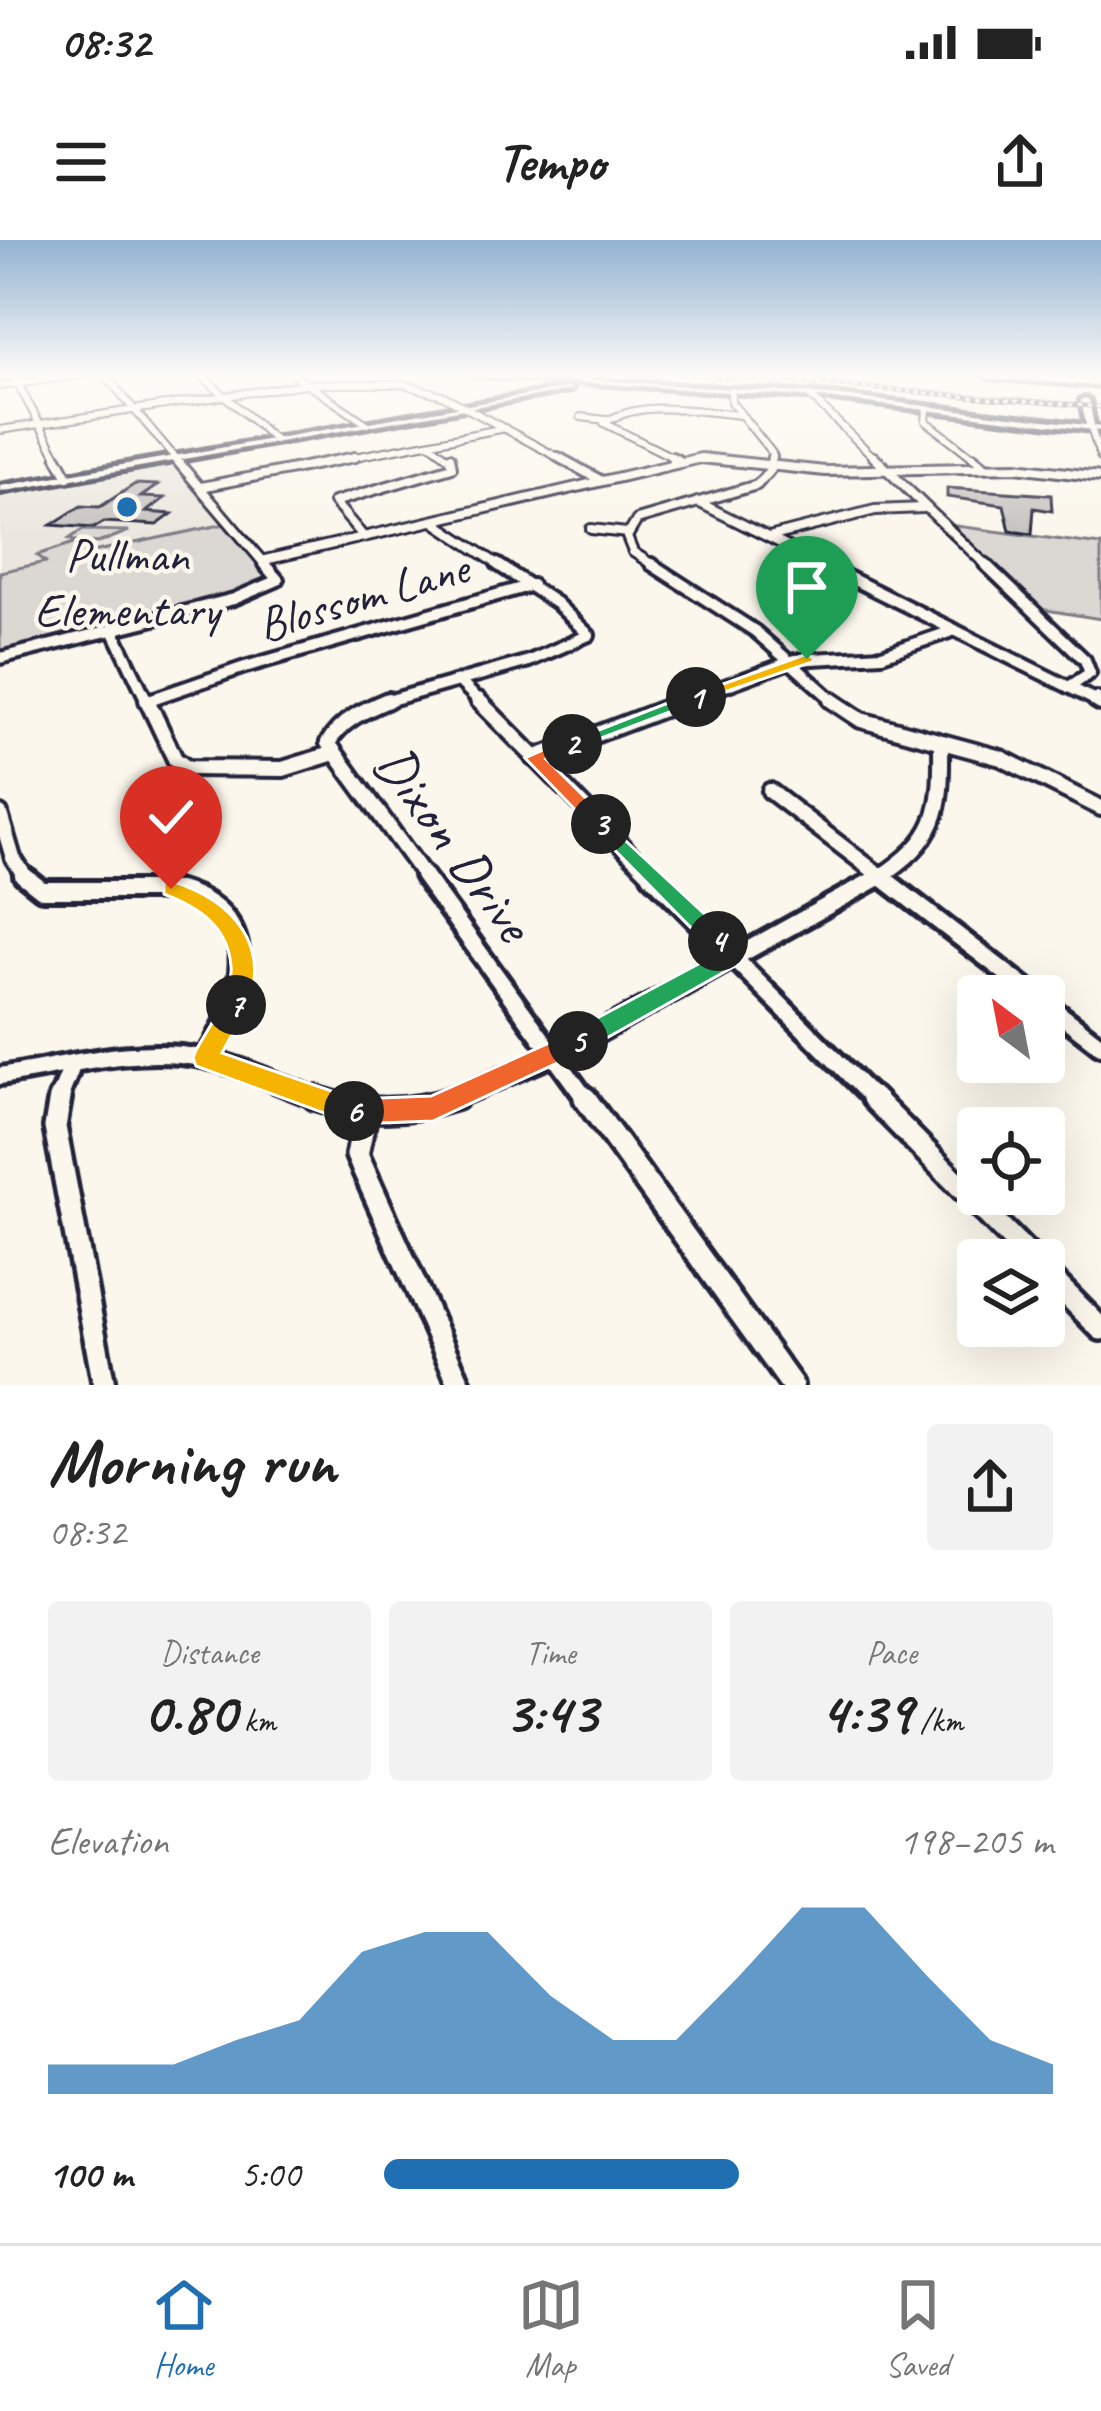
<!DOCTYPE html>
<html lang="en">
<head>
<meta charset="utf-8">
<style>
	body { margin:0; font-family:Caveat,sans-serif; background:#f2f2f2; color:#222; height:100vh; display:flex; flex-direction:column; font-size:45px; white-space:nowrap }
	* { box-sizing:border-box; margin:0 }
	p { font-size:39px; color:#767676 }
	.icon { flex:none; width:66px; height:66px; fill:none; stroke:currentColor; stroke-width:2; stroke-linecap:round; stroke-linejoin:round }
	.map { position:relative; height:1145px; overflow:hidden }
	.sheet { display:flex; flex-direction:column; background:#fff; flex:1 }
	.sheet>* { flex:none }
	.needle { width:78px; rotate:328deg }
	.controls { position:absolute; left:957px; top:735px; display:grid; gap:24px }
	.controls a { display:grid; place-items:center; width:108px; height:108px; border-radius:12px; background:#fff; box-shadow:0 12px 48px #0002; font-size:60px }
	.pin { position:absolute; display:grid; place-items:center; width:102px; height:102px; color:#fff; margin:-123px -51px; border-radius:50% 50% 50% 0; rotate:-45deg; box-shadow:0 0 12px #0007 }
	.pin .icon { rotate:45deg }
	.km { position:absolute; width:60px; height:60px; margin:-30px; border-radius:50%; background:#222; color:#fff; font-size:33px; line-height:60px; text-align:center }
	.round { display:grid; place-items:center; flex:none; width:126px; height:126px; border-radius:12px; background:#f2f2f2 }
	.summary { display:flex; align-items:center; justify-content:space-between; height:204px; padding:0 48px }
	h1 { font-size:66px; font-weight:700; line-height:90px }
	.figures { display:grid; grid-template-columns:repeat(3,1fr); gap:18px; height:204px; padding:12px 48px }
	.figures div { display:grid; align-content:center; border-radius:12px; background:#f2f2f2; text-align:center }
	.figures b { font-size:60px; font-weight:700 }
	.figures small { font-size:33px; font-weight:400 }
	.figures p { font-size:33px }
	.chart { height:336px; padding:24px 48px }
	.chart p { display:flex; justify-content:space-between }
	.chart svg { width:100%; height:216px; margin-top:12px; fill:#1f6fb2; opacity:.7 }
	ul { padding:0 48px; list-style:none; font-size:39px }
	li { display:grid; grid-template-columns:192px 144px 1fr; align-items:center; height:90px }
	li i { height:30px; border-radius:15px; background:#1f6fb2 }
	.status { display:flex; justify-content:space-between; align-items:center; height:84px; padding:0 60px; background:#fff; direction:ltr }
	.status svg { height:33px; fill:currentColor }
	header { display:flex; justify-content:space-between; align-items:center; height:156px; padding:0 48px; background:#fff; font-size:54px; font-weight:700 }
	.menu { display:flex; justify-content:space-around; align-items:center; height:168px; border-top:3px solid #e0e0e0; background:#fff; font-size:33px; color:#767676 }
	.menu a { display:grid; justify-items:center; gap:6px }
	.menu .on { color:#1f6fb2 }
	.map>svg:first-child { display:block }
</style>
</head>
<body>
<div class="status"><b>08:32</b><svg viewBox="0 0 49 12"><path d="M0 12V9h3v3zM5 12V6h3v6zM10 12V3h3v9zM15 12V0h3v12zM26 1h20v11H26zM47 4h2v5h-2z"/></svg></div>
<header><svg class="icon" aria-label="menu" viewBox="0 0 24 24"><path d="M4 6h16M4 12h16M4 18h16"/></svg>Tempo<svg class="icon" aria-label="share" viewBox="0 0 24 24"><path d="M12 15V3M7 8l5-5 5 5M5 13v7h14v-7"/></svg></header>
<div class="map">
<svg width="1101" height="1145" viewBox="0 0 1101 1145">
	<rect width="100%" height="100%" fill="#fbf7ec"/>
	<filter id="ink" filterUnits="userSpaceOnUse"><feTurbulence type="fractalNoise" baseFrequency=".00833" numOctaves="2"/><feDisplacementMap in="SourceGraphic" scale="24" xChannelSelector="R" yChannelSelector="G"/><feConvolveMatrix kernelMatrix="1 2 1 2 8 2 1 2 1" color-interpolation-filters="sRGB"/></filter>
	<g filter="url(#ink)">
		<path fill="#ebe7df" d="M177 218 230 282 0 331V249Z"/>
		<g fill="#dbd8d3" stroke="#7e7d87" stroke-width="3">
			<path d="M225 284 266 332 265 340 242 353 0 412V332L46 322 37 315 77 302 69 299 82 290 129 291 98 303 78 301 83 314Z"/>
			<path d="M941 284 1101 305V379L1028 367Z"/>
		</g>
		<g fill="none" stroke-linecap="round" stroke-linejoin="round">
			<g stroke="#787681" stroke-width="3">
				<path d="M686 135 692 136"/>
				<path d="M724 135 1081 164"/>
			</g>
		</g>
		<g fill="#c6c2c0" stroke="#22223b" stroke-width="3">
			<path d="M135 244 158 245 141 257 165 258 146 272 172 274 157 285 104 282 94 288 51 285 81 266 100 267Z"/>
			<path d="M947 248 1051 255 1052 271 1034 268 1032 294 1010 291 1004 265 947 257Z"/>
		</g>
		<g fill="none" stroke-linecap="round" stroke-linejoin="round">
			<g stroke="#22223b" stroke-width="10">
				<g id="minor-far5">
					<path d="M13 135 59 220"/>
					<path d="M105 135 177 220"/>
					<path d="M201 135 275 200"/>
					<path d="M294 135 367 184"/>
					<path d="M0 146 82 135"/>
					<path d="M731 150V162L772 213 771 220"/>
					<path d="M810 156 877 220"/>
					<path d="M927 170 926 181 976 220"/>
					<path d="M581 177 606 180"/>
					<path d="M1091 188 1101 219"/>
					<path d="M0 190 305 144H403L442 155 563 220"/>
					<path d="M429 203 451 220"/>
					<path d="M339 220 505 188"/>
					<path d="M678 220 604 183C643 158 697 172 741 175"/>
					<path d="M692 220H721"/>
				</g>
			</g>
			<g stroke="#22223b" stroke-width="14">
				<g id="minor-far4">
					<path d="M57 217 68 237"/>
					<path d="M174 217 267 327"/>
					<path d="M558 217 600 240"/>
					<path d="M672 217 682 222"/>
					<path d="M874 217 988 327"/>
					<path d="M973 217 984 226"/>
					<path d="M201 247 355 217"/>
					<path d="M698 262 828 327"/>
					<path d="M433 281 502 327"/>
					<path d="M591 289 627 293"/>
					<path d="M363 296 334 262 452 227 450 217"/>
					<path d="M769 297 875 270 923 268"/>
					<path d="M265 320 701 218 825 231 1016 227 1101 237"/>
					<path d="M656 327 633 312 627 297 637 280 757 245 770 230 772 217"/>
				</g>
			</g>
			<g stroke="#22223b" stroke-width="18">
				<g id="minor-far3">
					<path d="M651 324 755 391 836 463"/>
					<path d="M822 324 1101 463"/>
					<path d="M985 324 1085 420 1090 433 1069 447"/>
					<path d="M113 390 148 463"/>
					<path d="M0 418 234 359 278 340 264 324"/>
					<path d="M460 442 481 463"/>
					<path d="M146 461 245 427 532 345"/>
					<path d="M380 463 529 421 589 395 556 363 497 324"/>
					<path d="M679 463 795 420 882 415 955 390"/>
				</g>
			</g>
			<g stroke="#22223b" stroke-width="22">
				<g id="minor-far2">
					<path d="M147 460 175 519 187 528 283 529 334 513"/>
					<path d="M388 460C364 470 342 480 328 503L426 638"/>
					<path d="M478 460 654 638"/>
					<path d="M831 460 861 480 1001 518 1101 568"/>
					<path d="M1096 460 1101 463"/>
					<path d="M534 518 687 460"/>
					<path d="M770 551 883 638"/>
					<path d="M0 574 13 618 26 638"/>
					<path d="M878 638C938 599 942 573 941 505"/>
				</g>
			</g>
			<g stroke="#22223b" stroke-width="26">
				<g id="minor-far1">
					<path d="M23 635 42 650H179C270 677 241 760 205 818"/>
					<path d="M423 635 587 861"/>
					<path d="M651 635 876 861"/>
					<path d="M879 635 1036 756"/>
					<path d="M1044 762 1101 806"/>
					<path d="M0 836C65 826 136 805 202 818 244 826 283 847 324 861"/>
					<path d="M58 861 72 826"/>
					<path d="M447 861 571 808 883 635"/>
				</g>
			</g>
			<g stroke="#22223b" stroke-width="30">
				<g id="minor">
					<path d="M60 858 55 887 104 1145"/>
					<path d="M315 858C362 874 408 874 456 858"/>
					<path d="M585 858 792 1145"/>
					<path d="M873 858 1033 1020"/>
					<path d="M366 872 357 915 460 1145"/>
					<path d="M1044 1031 1101 1089"/>
				</g>
			</g>
			<g stroke="#22223b" stroke-width="10">
				<g id="tertiary">
					<path d="M476 135H513L834 155 1086 185 1081 160 1085 158 1089 160 1094 186 1101 187V191L834 159Z"/>
					<path d="M572 147 570 150 0 252V246Z"/>
				</g>
			</g>
			<g stroke="#22223b" stroke-width="9">
				<path id="motorway" d="M984 135 1101 140V146L989 138Z"/>
			</g>
			<use href="#minor-far5" stroke="#fbf7ec" stroke-width="6"/>
			<use href="#minor-far4" stroke="#fbf7ec" stroke-width="8"/>
			<use href="#minor-far3" stroke="#fbf7ec" stroke-width="10"/>
			<use href="#minor-far2" stroke="#fbf7ec" stroke-width="14"/>
			<use href="#minor-far1" stroke="#fbf7ec" stroke-width="16"/>
			<use href="#minor" stroke="#fbf7ec" stroke-width="21"/>
			<use href="#tertiary" fill="#fbf7ec" fill-rule="evenodd"/>
			<use href="#motorway" fill="#fbf7ec" fill-rule="evenodd"/>
			<g stroke="#22223b" stroke-width="4.5">
				<path id="rail" d="M701 135 1101 167"/>
			</g>
			<use href="#rail" stroke="#fbf7ec" stroke-width="3" stroke-dasharray="4.5" stroke-linecap="butt"/>
		</g>
	</g>
	<linearGradient id="sky" x2="0" y2="1"><stop stop-color="#92b2d2"/><stop offset="0.46" stop-color="#fdfbf6"/><stop offset="1" stop-color="#fdfbf6" stop-opacity="0"/></linearGradient>
	<rect width="1101" height="295" fill="url(#sky)"/>
	<path fill="#f5b400" stroke="#fff" stroke-width="3" d="M807 414 814 419 812 422 701 460 687 457Z"/>
	<path fill="#22a559" stroke="#fff" stroke-width="3" d="M696 452 701 453V460L578 507 563 504Z"/>
	<path fill="#f0652b" stroke="#fff" stroke-width="3" d="M566 500 581 504 546 519 608 580V589H594L525 518Z"/>
	<path fill="#22a559" stroke="#fff" stroke-width="3" d="M601 578 726 694V707H710L594 589 591 584Z"/>
	<path fill="#22a559" stroke="#fff" stroke-width="3" d="M718 692 742 709V722L587 809H569L566 801 569 793 717 714 707 701Z"/>
	<path fill="#f0652b" stroke="#fff" stroke-width="3" d="M578 790 587 793 591 801 587 809 433 881 354 884 344 880 340 871 344 862 354 859 431 856Z"/>
	<path fill="#f5b400" stroke="#fff" stroke-width="3" d="M236 755 248 765 222 813 363 862 367 871 363 880 354 884 196 826 193 818 196 810 227 758Z"/>
	<path fill="#f5b400" stroke="#fff" stroke-width="3" d="M171 641C233 660 274 706 245 772H227C221 756 233 743 231 726 228 685 197 667 164 654V643Z"/>
	<circle fill="#1f6fb2" stroke="#fbf7ec" stroke-width="4.5" cx="127" cy="267" r="12"/>
	<g text-anchor="middle" dominant-baseline="central" stroke-width="9" stroke-linejoin="round" paint-order="stroke">
		<g font-size="48" fill="#22223b" stroke="#fbf7ec">
			<text x="127" y="315">Pullman<tspan x="127" dy="55">Elementary</tspan></text>
		</g>
		<g font-size="48" fill="#22223b" stroke="#fbf7ec">
			<text transform="translate(363 356) rotate(-16)">Blossom Lane</text>
		</g>
		<g font-size="57" fill="#22223b" stroke="#fbf7ec">
			<text transform="translate(454 603) rotate(54)">Dixon Drive</text>
		</g>
	</g>
</svg>
<div class="controls">
<a><svg class="needle" viewBox="-14 -14 28 28"><path d="M0-13l5 13h-10z" fill="#e53935"/><path d="M0 13l5-13h-10z" fill="#767676"/></svg></a>
<a><svg class="icon" aria-label="locate" viewBox="0 0 24 24"><circle cx="12" cy="12" r="6"/><path d="M12 2v4M12 18v4M2 12h4M18 12h4"/></svg></a>
<a><svg class="icon" aria-label="layers" viewBox="0 0 24 24"><path d="M12 4l9 5-9 5-9-5zM3 14l9 5 9-5"/></svg></a>
</div>
<div class="pin" style="left:807px;top:419px;background:#1e9e55"><svg class="icon" aria-label="arrive" viewBox="0 0 24 24"><path d="M6 21V4h12l-3 4 3 4H6"/></svg></div>
<div class="pin" style="left:171px;top:649px;background:#d93025"><svg class="icon" aria-label="check" viewBox="0 0 24 24"><path d="M5 12l5 5 9-10"/></svg></div>
<b class="km" style="left:696px;top:457px">1</b>
<b class="km" style="left:572px;top:504px">2</b>
<b class="km" style="left:601px;top:584px">3</b>
<b class="km" style="left:718px;top:701px">4</b>
<b class="km" style="left:578px;top:801px">5</b>
<b class="km" style="left:354px;top:871px">6</b>
<b class="km" style="left:236px;top:765px">7</b>
</div>
<section class="sheet">
<div class="summary"><div><h1>Morning run</h1><p>08:32</p></div><a class="round"><svg class="icon" aria-label="share" viewBox="0 0 24 24"><path d="M12 15V3M7 8l5-5 5 5M5 13v7h14v-7"/></svg></a></div>
<div class="figures">
<div><p>Distance</p><b>0.80<small> km</small></b></div>
<div><p>Time</p><b>3:43</b></div>
<div><p>Pace</p><b>4:39<small> /km</small></b></div>
</div>
<div class="chart"><p><span>Elevation</span>198–205 m</p>
<svg viewBox="0 0 160 44" preserveAspectRatio="none"><path d="M0 44V38L10 38L20 38L30 33L40 29L50 15L60 11L70 11L80 24L90 33L100 33L110 20L120 6L130 6L140 20L150 33L160 38V44z"/></svg>
</div>
<ul>
<li><b>100 m</b>5:00<i style="width:53%"></i></li>
</ul>
</section>
<nav class="menu">
<a class="on"><svg class="icon" aria-label="home" viewBox="0 0 24 24"><path d="M3 11l9-7 9 7M6 9v11h12V9"/></svg>Home</a>
<a><svg class="icon" aria-label="map" viewBox="0 0 24 24"><path d="M3 6l6-2 6 2 6-2v14l-6 2-6-2-6 2zM9 4v14M15 6v14"/></svg>Map</a>
<a><svg class="icon" aria-label="saved" viewBox="0 0 24 24"><path d="M7 4h10v16l-5-4-5 4z"/></svg>Saved</a>
</nav>
</body>
</html>
